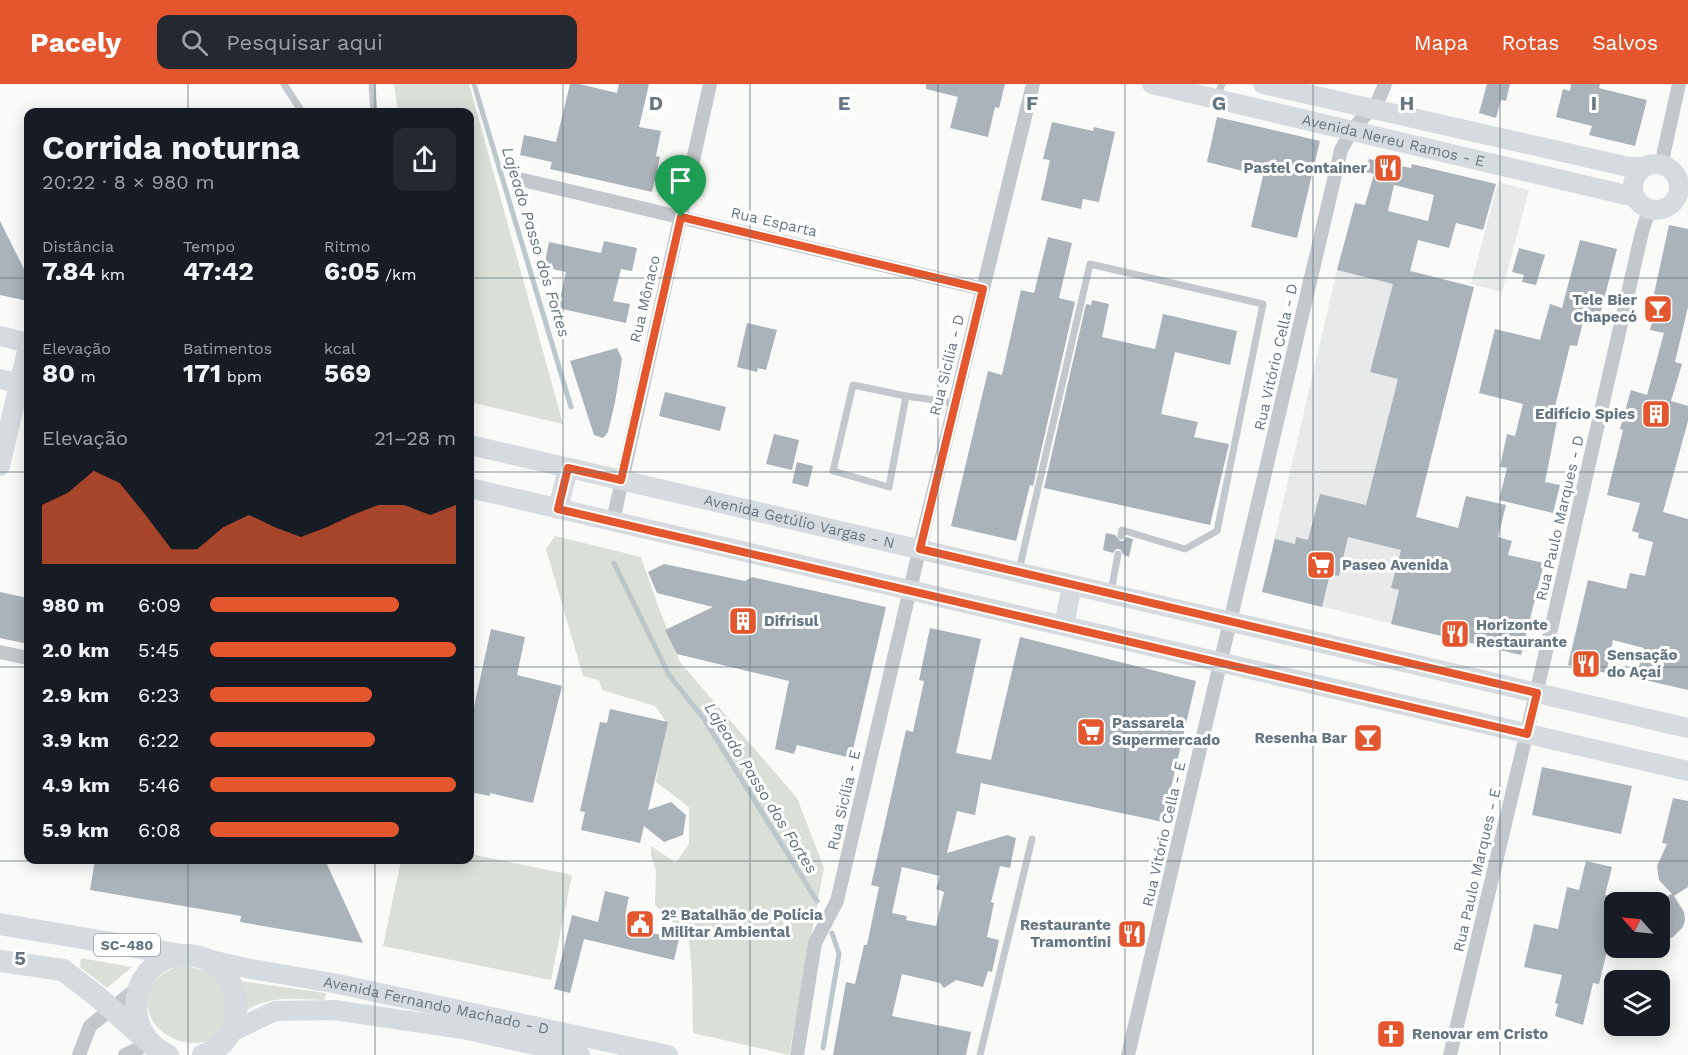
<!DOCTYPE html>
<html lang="pt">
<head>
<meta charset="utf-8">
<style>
	body { margin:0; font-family:"Work Sans",sans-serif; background:#242831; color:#f1f3f6; height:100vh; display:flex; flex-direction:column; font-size:22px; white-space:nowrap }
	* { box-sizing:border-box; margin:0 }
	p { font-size:20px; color:#9ea1a6 }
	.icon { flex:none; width:33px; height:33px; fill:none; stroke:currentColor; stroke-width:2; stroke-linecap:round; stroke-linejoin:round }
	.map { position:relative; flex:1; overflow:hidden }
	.sheet { position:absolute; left:24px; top:24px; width:450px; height:756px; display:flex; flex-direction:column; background:#171b24; border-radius:12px; box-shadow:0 3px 15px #0003 }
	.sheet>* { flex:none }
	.needle { width:39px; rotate:297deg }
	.tools { position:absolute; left:1604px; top:808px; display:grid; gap:12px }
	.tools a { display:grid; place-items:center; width:66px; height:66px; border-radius:12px; background:#171b24; box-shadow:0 3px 15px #0003; font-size:30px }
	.pin { position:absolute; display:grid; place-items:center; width:51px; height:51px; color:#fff; margin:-62px -26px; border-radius:50% 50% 50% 0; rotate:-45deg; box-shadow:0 0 6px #0007 }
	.pin .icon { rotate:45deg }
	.round { display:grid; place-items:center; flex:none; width:63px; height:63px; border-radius:12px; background:#242831 }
	.headline { display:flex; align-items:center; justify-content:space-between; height:102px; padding:0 18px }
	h1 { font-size:33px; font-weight:700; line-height:45px }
	.figures { display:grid; grid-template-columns:repeat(3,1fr); gap:9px; height:102px; padding:6px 18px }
	.figures div { display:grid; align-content:center }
	.figures b { font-size:26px; font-weight:700 }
	.figures small { font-size:16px; font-weight:400 }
	.figures p { font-size:16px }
	.chart { height:168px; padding:12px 18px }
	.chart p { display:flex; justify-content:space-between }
	.chart svg { width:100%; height:108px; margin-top:6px; fill:#e4572e; opacity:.7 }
	ul { padding:0 18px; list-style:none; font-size:20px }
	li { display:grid; grid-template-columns:96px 72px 1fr; align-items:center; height:45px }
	li i { height:15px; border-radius:8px; background:#e4572e }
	header { display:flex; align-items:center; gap:36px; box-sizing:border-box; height:84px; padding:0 30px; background:#e4572e; color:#fff }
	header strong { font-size:28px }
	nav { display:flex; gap:33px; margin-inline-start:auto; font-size:21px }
	.search { width:420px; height:54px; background:#242831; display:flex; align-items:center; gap:15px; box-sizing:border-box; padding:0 21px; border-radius:12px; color:#9ea1a6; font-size:22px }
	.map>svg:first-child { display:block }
</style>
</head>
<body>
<header>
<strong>Pacely</strong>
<div class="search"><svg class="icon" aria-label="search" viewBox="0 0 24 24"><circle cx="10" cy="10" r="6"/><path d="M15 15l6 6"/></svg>Pesquisar aqui</div>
<nav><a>Mapa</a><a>Rotas</a><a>Salvos</a></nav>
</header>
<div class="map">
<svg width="1688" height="971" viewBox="0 0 1688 971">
	<rect width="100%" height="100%" fill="#fafaf8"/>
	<g fill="#e8e9e9">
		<path d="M1498 98 1529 106 1502 208 1471 200Z"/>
		<path d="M1341 169 1474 203 1416 433 1444 440 1418 546 1262 508Z"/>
	</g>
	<g fill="#dadfd7">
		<path d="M394 0H469L563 340 470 318V28H398Z"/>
		<path d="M555 452 641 473 658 522 680 578 797 714 824 784 789 971 693 949 692 891 689 853 655 821 656 787 651 771V762L676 779 689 760V723L656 698 665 636 655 622 602 606 599 596 583 592 546 465Z"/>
		<path d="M470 770 572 791 551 896 383 862 401 776H470Z"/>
		<path d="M81 874 132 883 107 904 80 883Z"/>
		<path d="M182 881 211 888 228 913C226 921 226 932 223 940 221 947 214 954 208 957 156 971 115 903 182 881Z"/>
		<path d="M239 897 326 909 325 916C298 915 270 911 247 926Z"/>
	</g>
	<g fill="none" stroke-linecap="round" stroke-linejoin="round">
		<g stroke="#bbc7cb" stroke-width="5">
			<path d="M474 0 571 323"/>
			<path d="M614 479 669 591 704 635 817 817"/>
			<path d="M823 964 839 870 832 849"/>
		</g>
	</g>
	<g fill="#aab3b9" fill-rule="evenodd">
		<path d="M570 0H579L617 9 619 0H649L639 43 661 47 656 72 660 73 652 108 550 85 552 78 520 71 524 51 556 58Z"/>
		<path d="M926 0H1005L999 24 995 23 988 53 950 44 958 13 926 5Z"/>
		<path d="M1487 0H1510L1506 17 1501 16 1496 34 1479 29Z"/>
		<path d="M1571 0H1600L1599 4 1647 16 1635 62 1589 51 1592 42 1556 33 1563 5 1570 7Z"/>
		<path d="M1217 33 1320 57 1297 154 1251 143 1263 92 1207 78Z"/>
		<path d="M1052 38 1093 47 1094 43 1115 48 1099 118 1083 115 1081 125 1041 116 1050 76 1043 75Z"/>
		<path d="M1369 75 1411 84 1412 80 1496 100 1483 146 1456 139 1449 164 1418 156 1410 187 1474 203 1416 433 1458 444 1466 412 1506 421 1498 453 1512 457 1508 471 1544 479 1521 571 1391 540 1399 506 1391 504 1401 466 1348 453 1339 492 1330 490 1322 523 1262 508 1275 455 1295 460 1296 453 1308 456 1320 410 1366 421 1398 295 1370 288 1393 200 1337 186 1355 119 1365 121 1374 90 1366 88ZM1394 101 1434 111 1428 137 1388 127Z"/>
		<path d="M0 137 28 193V217L0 211Z"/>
		<path d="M1669 141 1688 145V223L1675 278 1682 280 1671 317 1688 322V337L1663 428 1688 435V606L1636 594 1644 564 1613 556 1606 589 1568 581 1588 496 1626 505 1630 489 1645 492 1653 458 1638 454 1639 449 1632 447 1640 419 1607 411 1623 346 1620 345 1631 306 1647 311 1664 249 1650 246 1659 212 1654 210Z"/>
		<path d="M1048 153 1072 159 1059 214 1075 218 1033 402 1030 401 1016 457 951 442 988 287 1002 291 1021 206 1034 209Z"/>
		<path d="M1580 156 1617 165 1600 231 1586 227 1577 262 1570 261 1553 331 1558 332 1545 398 1560 401 1553 429 1499 416 1507 384 1500 383 1507 350 1515 352 1523 320 1479 309 1495 245 1540 256 1550 220 1562 224Z"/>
		<path d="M604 157 637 164 632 187 621 185 613 217 630 220 626 239 558 224 566 188 544 183 549 158 601 169Z"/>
		<path d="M1519 164 1545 171 1536 201 1522 198 1524 191 1512 188Z"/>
		<path d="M1092 216 1109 220 1102 253 1155 265 1163 230 1237 247 1230 281 1175 268 1161 330 1198 338 1194 353 1229 360 1210 441 1044 404 1086 220 1091 221Z"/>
		<path d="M747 239 777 246 766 286 758 284 757 288 737 283Z"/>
		<path d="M617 264 622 275 615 318 608 348 603 354 594 351 570 277Z"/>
		<path d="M665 308 726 323 720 347 659 332Z"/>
		<path d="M774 350 799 356 792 386 766 380Z"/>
		<path d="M797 378 813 382 808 403 792 399Z"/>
		<path d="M1106 449 1115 451 1120 457H1123L1126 453 1133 455 1129 473 1124 471 1120 465H1116L1113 469 1103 466Z"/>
		<path d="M664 480 745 497 752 493 886 523 851 674 797 661 794 670 775 665 789 597 677 570 665 546 713 523 657 509 648 488Z"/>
		<path d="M0 508 28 514V560L0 554Z"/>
		<path d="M930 544 981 555 956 669 991 676 1020 553 1196 597 1163 738 981 699 975 731 957 727 947 769 1007 751 1016 754 1010 784 1000 782 991 818 994 819 987 853 999 856 992 888 988 887 983 903 956 896 944 904 940 899 902 890 892 932 971 948 966 971H833L846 898 855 900 864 861H867L879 803 871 801 906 646 913 648 924 597 919 596ZM902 783 940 792 936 805 944 808 936 842 906 836 907 832 892 829Z"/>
		<path d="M491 545 525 553 517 591 562 602 533 719 490 709V712L470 708V641Z"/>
		<path d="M610 625 668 638 648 726 671 718 686 731 683 751 664 758 644 742 640 759 581 746 585 728 580 727 600 638 607 639Z"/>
		<path d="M1542 683 1632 702 1621 750 1532 731Z"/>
		<path d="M1673 714 1688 717V803L1674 812 1684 828 1685 836 1683 843 1673 853 1666 855 1659 854V816L1672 810 1659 796 1657 782 1667 760 1662 759Z"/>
		<path d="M95 776H325L363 859 240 838 241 832 90 806Z"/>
		<path d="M1586 777 1612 783 1605 811 1614 813V855H1610L1599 900 1593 899 1583 941 1555 932 1558 920 1555 919 1562 891 1524 883 1534 840 1558 845 1567 803 1579 806Z"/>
		<path d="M605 807 629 813 625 832 654 838 652 849 679 855 674 876 584 855 570 909 554 905 572 831 598 838Z"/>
	</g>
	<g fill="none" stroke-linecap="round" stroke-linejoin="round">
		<g stroke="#c3c8cc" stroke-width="7">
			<path d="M284 0 302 28"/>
			<path d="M372 0 374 28"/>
			<path d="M1217 12 1222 0"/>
			<path d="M906 312 889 403 833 387 853 301 906 312 955 319"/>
			<path d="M1019 486 1090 180 1263 220 1217 447 1185 465 1122 446 1121 452"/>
			<path d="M1111 508 1118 470"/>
			<path d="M980 971 1032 755"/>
		</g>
		<g stroke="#c3c8cc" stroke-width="14">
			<path d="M1661 81 1679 0"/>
			<path d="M523 96 983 205"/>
			<path d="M613 437 710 0"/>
			<path d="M0 568 28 574"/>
			<path d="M79 971 90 942 139 903"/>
			<path d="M125 971 150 959"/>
			<path d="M797 971 815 859 837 817 923 450 1033 0"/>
			<path d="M1128 971 1341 66 1352 46 1378 17 1385 0"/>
			<path d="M1450 971 1544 576 1642 148 1649 126"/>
		</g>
		<g stroke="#d6dbdf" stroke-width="20">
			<path id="s1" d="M1152 0 1635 113"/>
			<path d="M1263 0 1629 83H1643"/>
			<circle cx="1656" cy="103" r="23"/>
			<path d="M0 252 28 259"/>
			<path d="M0 295 28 302"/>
			<path id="s2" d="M470 361 1688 644"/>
			<path d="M0 382 28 263"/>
			<path d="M470 404 1688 687"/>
			<path d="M558 425 568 384"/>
			<path d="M1064 542 1072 501"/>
			<path id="s3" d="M207 875 246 884 338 900 668 971"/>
			<path d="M231 948 275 927 334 926 463 945 580 971"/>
		</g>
		<g stroke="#d6dbdf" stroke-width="22">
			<path d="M0 840 182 871"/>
			<path d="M0 877 63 886 98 913 144 954"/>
			<path d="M168 971C117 949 130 870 187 871 242 873 256 953 203 971"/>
		</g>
	</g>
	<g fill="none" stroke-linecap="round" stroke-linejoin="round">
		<g stroke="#fff" stroke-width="12">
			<path id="route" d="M681 133 983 205 920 465 1537 609 1527 650 558 425 568 384 621 396Z"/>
		</g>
		<use href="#route" stroke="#e4572e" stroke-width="8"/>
	</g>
	<path fill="none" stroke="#657683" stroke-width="1.5" stroke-opacity="0.55" d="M188 0V28M375 0V28M563 0V971M750 0V971M938 0V971M1125 0V971M1313 0V971M1500 0V971M0 194H28M470 194H1688M0 388H28M470 388H1688M0 583H28M470 583H1688M188 776V971M375 776V971M0 777H1688"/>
	<defs>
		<g id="restaurant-square" transform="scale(1.5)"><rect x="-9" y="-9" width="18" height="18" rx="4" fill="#e4572e" stroke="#fff"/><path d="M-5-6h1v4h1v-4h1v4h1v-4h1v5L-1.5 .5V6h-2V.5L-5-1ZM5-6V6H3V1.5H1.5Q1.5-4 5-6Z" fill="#fff"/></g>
		<g id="bar-square" transform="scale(1.5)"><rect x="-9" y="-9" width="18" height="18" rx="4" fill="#e4572e" stroke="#fff"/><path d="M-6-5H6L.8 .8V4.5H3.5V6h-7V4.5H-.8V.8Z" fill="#fff"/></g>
		<g id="building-square" transform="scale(1.5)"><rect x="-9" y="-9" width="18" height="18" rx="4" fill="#e4572e" stroke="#fff"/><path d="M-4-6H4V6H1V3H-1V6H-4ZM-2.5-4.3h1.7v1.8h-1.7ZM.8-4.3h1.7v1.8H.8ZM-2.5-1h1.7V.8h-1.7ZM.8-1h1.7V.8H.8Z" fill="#fff"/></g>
		<g id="supermarket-square" transform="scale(1.5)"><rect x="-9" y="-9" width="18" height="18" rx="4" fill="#e4572e" stroke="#fff"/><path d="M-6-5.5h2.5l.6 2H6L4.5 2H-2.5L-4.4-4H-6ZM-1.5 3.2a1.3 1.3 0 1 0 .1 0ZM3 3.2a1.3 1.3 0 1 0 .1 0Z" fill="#fff"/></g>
		<g id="civic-square" transform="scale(1.5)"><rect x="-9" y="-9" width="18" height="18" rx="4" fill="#e4572e" stroke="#fff"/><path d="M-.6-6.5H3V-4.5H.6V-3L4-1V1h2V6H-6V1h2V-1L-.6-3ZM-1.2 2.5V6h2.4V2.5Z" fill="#fff"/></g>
		<g id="church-square" transform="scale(1.5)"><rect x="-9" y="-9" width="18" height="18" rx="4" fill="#e4572e" stroke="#fff"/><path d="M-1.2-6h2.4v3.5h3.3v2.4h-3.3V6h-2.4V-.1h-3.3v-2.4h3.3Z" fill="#fff"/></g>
	</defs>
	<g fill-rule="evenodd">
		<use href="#restaurant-square" x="1388" y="84"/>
		<use href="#bar-square" x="1658" y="225"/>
		<use href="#building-square" x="1656" y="330"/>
		<use href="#supermarket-square" x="1321" y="481"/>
		<use href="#building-square" x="743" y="537"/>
		<use href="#restaurant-square" x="1455" y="550"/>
		<use href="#restaurant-square" x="1586" y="580"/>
		<use href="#supermarket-square" x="1091" y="648"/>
		<use href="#bar-square" x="1368" y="654"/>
		<use href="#civic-square" x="640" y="840"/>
		<use href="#restaurant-square" x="1132" y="850"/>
		<use href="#church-square" x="1391" y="950"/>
	</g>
	<g text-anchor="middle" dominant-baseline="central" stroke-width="6" stroke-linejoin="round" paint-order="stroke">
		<rect fill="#fff" stroke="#939fa8" stroke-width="1.5" x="94" y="850" width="66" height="22" rx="4.5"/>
		<g font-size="14" font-weight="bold" fill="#657683">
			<text x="127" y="861">SC-480</text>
		</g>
		<g font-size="15" fill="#657683" stroke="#fff">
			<text stroke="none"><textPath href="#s1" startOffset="248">Avenida Nereu Ramos - E</textPath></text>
			<text transform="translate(774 138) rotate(13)">Rua Esparta</text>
			<text transform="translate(645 215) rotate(-77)">Rua Mônaco</text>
			<text transform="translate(1276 273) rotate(-77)">Rua Vitório Cella - D</text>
			<text transform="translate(947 281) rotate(-76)">Rua Sicília - D</text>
			<text transform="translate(1560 434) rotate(-77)">Rua Paulo Marques - D</text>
			<text stroke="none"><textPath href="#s2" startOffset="338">Avenida Getúlio Vargas - N</textPath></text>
			<text transform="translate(844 716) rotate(-77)">Rua Sicília - E</text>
			<text transform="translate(1164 750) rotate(-77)">Rua Vitório Cella - E</text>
			<text transform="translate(1477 786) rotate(-77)">Rua Paulo Marques - E</text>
			<text stroke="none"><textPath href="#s3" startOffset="234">Avenida Fernando Machado - D</textPath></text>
		</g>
		<g font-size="15" font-weight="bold" fill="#657683" stroke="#fff" text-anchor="start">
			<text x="1367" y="84" text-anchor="end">Pastel Container</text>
			<text x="1637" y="216" text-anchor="end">Tele Bier<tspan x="1637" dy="17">Chapecó</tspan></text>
			<text x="1635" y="330" text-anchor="end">Edifício Spies</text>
			<text x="1342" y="481">Paseo Avenida</text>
			<text x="764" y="537">Difrisul</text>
			<text x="1476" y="541">Horizonte<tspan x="1476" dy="17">Restaurante</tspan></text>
			<text x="1607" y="571">Sensação<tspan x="1607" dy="17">do Açaí</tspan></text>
			<text x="1112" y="639">Passarela<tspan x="1112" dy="17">Supermercado</tspan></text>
			<text x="1347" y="654" text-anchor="end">Resenha Bar</text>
			<text x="661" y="831">2º Batalhão de Polícia<tspan x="661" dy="17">Militar Ambiental</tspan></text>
			<text x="1111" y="841" text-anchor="end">Restaurante<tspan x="1111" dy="17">Tramontini</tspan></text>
			<text x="1412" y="950">Renovar em Cristo</text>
		</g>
		<g font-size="16" font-style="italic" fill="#60757c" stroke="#fff">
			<text transform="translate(536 158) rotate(73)">Lajeado Passo dos Fortes</text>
			<text transform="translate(761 704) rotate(58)">Lajeado Passo dos Fortes</text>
		</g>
	</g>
	<g font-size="20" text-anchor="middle" font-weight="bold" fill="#657683" stroke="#fff" stroke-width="6" stroke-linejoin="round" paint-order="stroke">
		<text x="656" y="26">D</text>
		<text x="844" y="26">E</text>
		<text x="1032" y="26">F</text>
		<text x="1219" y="26">G</text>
		<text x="1407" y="26">H</text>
		<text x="1594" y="26">I</text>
		<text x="20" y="881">5</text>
	</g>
</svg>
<div class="tools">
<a><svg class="needle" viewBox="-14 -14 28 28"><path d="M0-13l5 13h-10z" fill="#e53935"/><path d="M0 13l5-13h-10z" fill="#9ea1a6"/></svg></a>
<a><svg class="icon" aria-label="layers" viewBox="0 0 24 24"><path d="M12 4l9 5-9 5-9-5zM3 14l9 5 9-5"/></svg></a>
</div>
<div class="pin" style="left:681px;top:133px;background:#1e9e55"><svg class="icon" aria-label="arrive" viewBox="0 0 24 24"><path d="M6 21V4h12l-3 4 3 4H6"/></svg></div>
<section class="sheet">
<div class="headline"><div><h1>Corrida noturna</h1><p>20:22 · 8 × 980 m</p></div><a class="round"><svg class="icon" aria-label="share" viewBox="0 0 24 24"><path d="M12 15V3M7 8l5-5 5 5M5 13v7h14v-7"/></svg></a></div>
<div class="figures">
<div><p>Distância</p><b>7.84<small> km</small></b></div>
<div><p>Tempo</p><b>47:42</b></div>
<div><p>Ritmo</p><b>6:05<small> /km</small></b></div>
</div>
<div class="figures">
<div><p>Elevação</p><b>80<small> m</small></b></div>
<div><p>Batimentos</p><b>171<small> bpm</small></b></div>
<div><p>kcal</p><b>569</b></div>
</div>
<div class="chart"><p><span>Elevação</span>21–28 m</p>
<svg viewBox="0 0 160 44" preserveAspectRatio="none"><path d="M0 44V20L10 15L20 6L30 11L40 24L50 38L60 38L70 29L80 24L90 29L100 33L110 29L120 24L130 20L140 20L150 24L160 20V44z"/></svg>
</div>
<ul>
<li><b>980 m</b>6:09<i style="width:77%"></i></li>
<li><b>2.0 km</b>5:45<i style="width:100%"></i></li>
<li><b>2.9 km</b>6:23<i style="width:66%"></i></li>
<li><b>3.9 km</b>6:22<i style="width:67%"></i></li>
<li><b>4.9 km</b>5:46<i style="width:100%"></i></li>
<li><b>5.9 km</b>6:08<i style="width:77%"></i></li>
</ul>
</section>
</div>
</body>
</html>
